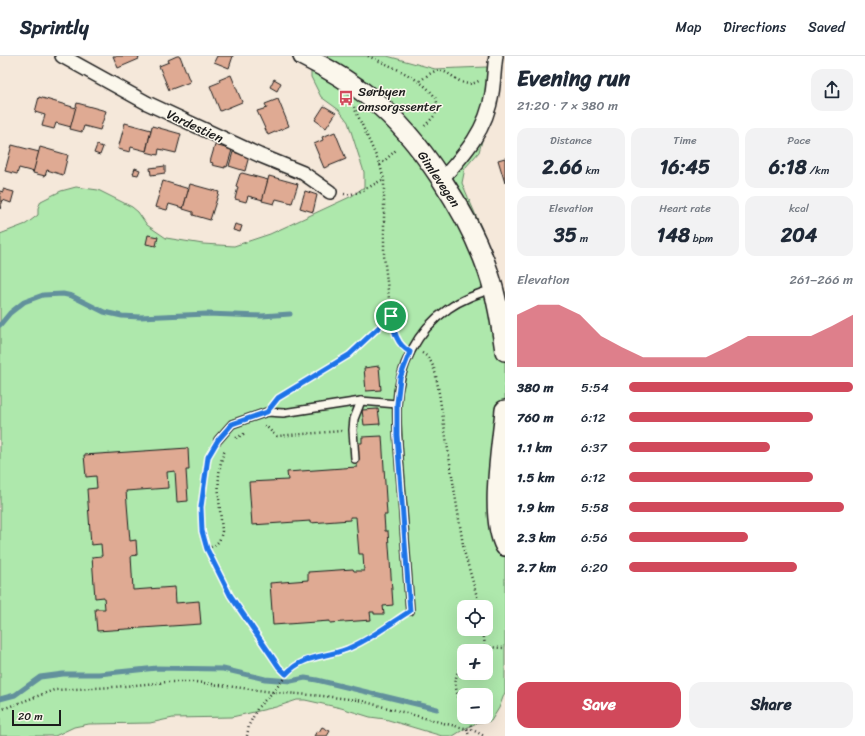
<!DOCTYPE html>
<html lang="en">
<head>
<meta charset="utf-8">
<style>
	body { margin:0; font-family:Sriracha,sans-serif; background:#f2f2f3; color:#1f2937; height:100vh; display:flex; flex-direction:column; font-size:15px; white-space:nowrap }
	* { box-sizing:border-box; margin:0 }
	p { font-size:13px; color:#747a83 }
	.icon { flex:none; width:22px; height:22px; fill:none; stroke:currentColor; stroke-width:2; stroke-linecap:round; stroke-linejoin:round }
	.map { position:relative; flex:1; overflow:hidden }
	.sheet { display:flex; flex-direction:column; background:#fff; width:360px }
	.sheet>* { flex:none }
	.buttons { position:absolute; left:457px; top:544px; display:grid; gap:8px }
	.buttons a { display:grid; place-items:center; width:36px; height:36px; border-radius:8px; background:#fff; box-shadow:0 4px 16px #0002; font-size:20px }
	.scale { position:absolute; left:12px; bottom:10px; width:49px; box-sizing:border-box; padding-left:4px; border:2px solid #1c1c1c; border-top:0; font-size:11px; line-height:14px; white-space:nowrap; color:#1c1c1c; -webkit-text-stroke:3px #fbf7ec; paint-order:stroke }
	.pin { position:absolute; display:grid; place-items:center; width:34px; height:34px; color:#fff; margin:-17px; border:2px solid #fff; border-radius:50%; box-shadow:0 1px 4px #0007 }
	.round { display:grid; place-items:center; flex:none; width:42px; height:42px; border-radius:12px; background:#f2f2f3 }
	.head { display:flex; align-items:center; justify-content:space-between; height:68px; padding:0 12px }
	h1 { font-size:22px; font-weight:700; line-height:30px }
	.metrics { display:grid; grid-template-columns:repeat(3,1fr); gap:6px; height:68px; padding:4px 12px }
	.metrics div { display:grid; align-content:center; border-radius:10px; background:#f2f2f3; text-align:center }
	.metrics b { font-size:20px; font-weight:700 }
	.metrics small { font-size:11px; font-weight:400 }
	.metrics p { font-size:11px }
	.chart { height:112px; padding:8px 12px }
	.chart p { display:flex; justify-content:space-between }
	.chart svg { width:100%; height:72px; margin-top:4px; fill:#d1495b; opacity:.7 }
	.button { display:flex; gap:8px; margin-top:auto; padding:8px 12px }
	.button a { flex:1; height:46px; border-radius:12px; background:#d1495b; color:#fff; font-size:16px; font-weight:700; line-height:46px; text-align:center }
	.button a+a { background:#f2f2f3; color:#1f2937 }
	ul { padding:0 12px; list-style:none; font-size:13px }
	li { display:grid; grid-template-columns:64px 48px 1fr; align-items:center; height:30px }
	li i { height:10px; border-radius:5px; background:#d1495b }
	header { display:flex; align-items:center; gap:24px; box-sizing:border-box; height:56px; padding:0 20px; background:#fff; border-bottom:1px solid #e0e1e3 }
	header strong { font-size:19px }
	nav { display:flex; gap:22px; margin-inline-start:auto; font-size:14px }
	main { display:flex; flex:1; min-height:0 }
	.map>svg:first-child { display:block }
</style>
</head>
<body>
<header>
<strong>Sprintly</strong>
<nav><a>Map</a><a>Directions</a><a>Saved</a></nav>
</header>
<main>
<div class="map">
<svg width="505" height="680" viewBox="0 0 505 680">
	<rect width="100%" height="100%" fill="#f5e8da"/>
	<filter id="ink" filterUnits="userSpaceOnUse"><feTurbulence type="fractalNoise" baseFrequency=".025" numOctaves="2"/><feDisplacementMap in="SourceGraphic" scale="8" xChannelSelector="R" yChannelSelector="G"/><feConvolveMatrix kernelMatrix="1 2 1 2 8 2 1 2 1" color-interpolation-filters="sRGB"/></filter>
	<g filter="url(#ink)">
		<path fill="#aee8ac" stroke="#658264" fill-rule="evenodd" d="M317 0H387L435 13 486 11 494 12 498 17 501 24 493 61 483 81 479 96 465 112 462 127 489 190 505 236V636L499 652 491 665 479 666 466 672 453 680H442L385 663 370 661 341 652 305 644H297L276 651 232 661 173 662 150 667 89 668 74 671 55 680H0V178L26 168 38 159V152L41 145 61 135 76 131 98 134 132 151 138 156 147 169 166 182 203 188 234 190 270 178 352 140 364 131V116L348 66 339 54 321 41 311 21V14ZM464 551H486V573H464ZM464 595H486V617H464ZM464 639H486V661H464Z"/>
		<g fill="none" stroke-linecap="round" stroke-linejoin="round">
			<g stroke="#62909c" stroke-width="5">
				<path d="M0 269 10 257 24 246 43 239 63 238 72 240 104 256 122 260 140 261 207 258 262 260 290 258"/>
				<path d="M0 643 15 639 40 621 63 618H99L157 612 223 613 265 623 291 625 305 622 317 624 437 653"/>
			</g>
		</g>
		<g fill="#dfaa93" stroke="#1c1c1c">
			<path d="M113 0H138L139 3 118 12Z"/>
			<path d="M177 0H180L190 26 169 34 159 10 169 6 168 4Z"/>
			<path d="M217 0H233L229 12 214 6Z"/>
			<path d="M231 19 242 46 220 55 210 30 220 26 219 24Z"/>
			<path d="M274 23 281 27 277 35 270 31Z"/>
			<path d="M39 41 76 52 71 71 56 67 54 73 42 70 45 59 35 56Z"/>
			<path d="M278 43 289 70 268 79 257 55 267 52 265 48Z"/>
			<path d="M77 47 106 55 100 74 84 70 82 76 70 73Z"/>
			<path d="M324 50 336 57 326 72 315 64Z"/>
			<path d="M125 67 151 74 146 95 131 91 130 96 118 93Z"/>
			<path d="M152 70 181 78 176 97 159 93 158 99 146 96Z"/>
			<path d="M335 76 346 103 324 112 314 88 323 84 322 81Z"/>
			<path d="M12 89 39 96 34 116 19 112 17 118 5 115Z"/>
			<path d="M97 89 103 91 100 99 94 97Z"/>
			<path d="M215 89 232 94 227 111 225 110V112L212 109 213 107 210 106Z"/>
			<path d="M40 91 68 99 63 119 47 114 45 120 33 117Z"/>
			<path d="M233 96 249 100 245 115 229 110Z"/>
			<path d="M505 102V127L498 104Z"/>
			<path d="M165 110V117L151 119 150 112Z"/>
			<path d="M135 112 140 114 138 119 133 118Z"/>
			<path d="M242 117 268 124 263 144 248 140 246 146 235 143 238 131 236 130 240 118Z"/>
			<path d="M269 120 298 128 292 147 276 143 274 148 262 145Z"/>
			<path d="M163 125 189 133 183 152 169 148 167 154 155 151Z"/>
			<path d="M190 128 219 136 210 164 193 159V156L183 153Z"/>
			<path d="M3 133 14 136 11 147 3 144 0 153V135L3 136Z"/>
			<path d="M305 135 317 139 313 156 300 152Z"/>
			<path d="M235 168 242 170 240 176 233 174Z"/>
			<path d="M148 179 158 181 156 190 146 188Z"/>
			<path d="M379 310 381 334 366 335 364 312Z"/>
			<path d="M378 353 380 368 364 369 362 354Z"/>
			<path d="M382 380 387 459H384L385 475H388L393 549 383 550 384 558H374V556H370L371 564 330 567V565L273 569 270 527 308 524V516L353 513 354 515H364L363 498H359L356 461H350V464L310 467V465L252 469 249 426 288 424 287 416 357 411 356 387H362V381Z"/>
			<path d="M188 392 189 414H186L188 445 177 446 175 415 167 416 168 432 126 435 130 485 136 484 137 499 131 500 133 534 175 531 176 547 199 545 201 568 97 575 95 553H105L104 541 95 542 92 501 102 500 101 488 91 489 87 433 97 432 96 420 86 421 84 399Z"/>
			<path d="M322 671 330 675 327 680H314L317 675 319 676Z"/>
		</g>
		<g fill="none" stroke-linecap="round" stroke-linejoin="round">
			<g stroke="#1c1c1c" stroke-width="10">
				<g id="lane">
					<path d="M218 384 232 368 267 356 283 357 361 345 397 348"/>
					<path d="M355 403 353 374 354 363 361 345"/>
					<path d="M410 555C407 513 404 470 401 428 399 401 396 375 397 349 398 311 417 274 448 253 462 243 477 238 493 233"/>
				</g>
			</g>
			<g stroke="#1c1c1c" stroke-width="16">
				<g id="street">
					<path d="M62 0 147 47 259 99 303 117 330 136"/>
					<path d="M441 124C465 98 487 73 492 37 494 25 494 12 496 0"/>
				</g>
			</g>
			<g stroke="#1c1c1c" stroke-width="22">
				<g id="secondary">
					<path d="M303 0C327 12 351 26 372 43 420 82 468 157 488 215 497 241 501 268 505 295"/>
					<path d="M505 354C502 389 489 460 505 490"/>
				</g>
			</g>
			<g stroke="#1c1c1c" stroke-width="2.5" stroke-dasharray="1 3" stroke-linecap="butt">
				<path d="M368 0C385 8 448 31 436 57 433 62 427 67 424 71"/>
				<path d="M420 25C424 22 431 16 436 15 452 12 461 37 480 24"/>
				<path d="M380 109 397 93"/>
				<path d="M344 138C357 140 372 129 384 123"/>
				<path d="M391 260 395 280 401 290"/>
				<path d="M422 297C434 303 436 320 438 331L464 495 480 551"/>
				<path d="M275 346 278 342 349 299 391 260 384 200V123L380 109 354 51"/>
				<path d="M264 370C270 372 271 377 277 380L342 375"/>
				<path d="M236 382 246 377"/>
				<path d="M213 393 208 401 201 451V475L207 493 230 539 279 611 286 618"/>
				<path d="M207 493C217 488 220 487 222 475 220 449 214 419 225 394"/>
				<path d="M483 573 485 591"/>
				<path d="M479 595 485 591 505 592"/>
				<path d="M464 607C450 621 456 638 464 654"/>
				<path d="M0 654 54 634 114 631 168 626H196L273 636 323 640 358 644 447 668 473 674 484 680"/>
				<path d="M468 661 472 673"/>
				<path d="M467 673 469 680"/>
				<path d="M247 680 249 669 258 651 273 636 293 611 312 602 331 599 348 593 401 561"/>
			</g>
			<use href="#lane" stroke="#fbf7ec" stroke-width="7"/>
			<use href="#street" stroke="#fbf7ec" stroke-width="13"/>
			<use href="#secondary" stroke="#fbf7ec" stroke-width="19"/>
		</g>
	</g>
	<g fill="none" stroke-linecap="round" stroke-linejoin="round" filter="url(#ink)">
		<g stroke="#fff" stroke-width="8">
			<path id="route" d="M391 260C394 275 396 288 410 296L400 322 397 348V379L410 555C391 567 368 585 347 593 324 602 303 599 286 618L279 611 230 539 207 493 202 475 201 451 208 401 218 384 232 368 267 356 278 342 349 299Z"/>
		</g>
		<use href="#route" stroke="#1a73e8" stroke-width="5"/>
	</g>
	<defs>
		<g id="bus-bare" transform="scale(1.2)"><path d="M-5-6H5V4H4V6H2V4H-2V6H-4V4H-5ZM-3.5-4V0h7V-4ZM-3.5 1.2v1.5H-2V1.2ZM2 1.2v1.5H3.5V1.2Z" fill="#d1495b" stroke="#fbf7ec" stroke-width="2.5" paint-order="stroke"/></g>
	</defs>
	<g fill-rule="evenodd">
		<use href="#bus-bare" x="346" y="42"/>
	</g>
	<g text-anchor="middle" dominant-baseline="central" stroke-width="3" stroke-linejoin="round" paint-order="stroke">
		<g font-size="13" fill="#1c1c1c" stroke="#fbf7ec" text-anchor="start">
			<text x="358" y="35">Sørbyen<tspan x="358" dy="15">omsorgssenter</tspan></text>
		</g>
		<g font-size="13" fill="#1c1c1c" stroke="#fbf7ec">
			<text transform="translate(195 70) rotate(25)">Vardestien</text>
			<text transform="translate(439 123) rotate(56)">Gimlevegen</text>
		</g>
	</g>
</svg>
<div class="buttons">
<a><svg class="icon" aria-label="locate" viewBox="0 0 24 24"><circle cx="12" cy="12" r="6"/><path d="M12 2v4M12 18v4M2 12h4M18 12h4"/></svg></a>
<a>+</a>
<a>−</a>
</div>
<div class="scale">20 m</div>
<div class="pin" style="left:391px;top:260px;background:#1e9e55"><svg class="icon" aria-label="arrive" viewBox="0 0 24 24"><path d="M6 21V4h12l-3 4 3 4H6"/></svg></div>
</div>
<section class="sheet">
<div class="head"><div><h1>Evening run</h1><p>21:20 · 7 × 380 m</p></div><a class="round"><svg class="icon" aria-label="share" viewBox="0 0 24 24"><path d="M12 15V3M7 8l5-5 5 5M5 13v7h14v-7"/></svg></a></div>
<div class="metrics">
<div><p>Distance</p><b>2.66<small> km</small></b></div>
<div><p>Time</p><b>16:45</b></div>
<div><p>Pace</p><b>6:18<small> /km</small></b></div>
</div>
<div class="metrics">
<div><p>Elevation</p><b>35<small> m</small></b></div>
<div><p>Heart rate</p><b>148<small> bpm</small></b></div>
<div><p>kcal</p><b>204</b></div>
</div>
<div class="chart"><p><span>Elevation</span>261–266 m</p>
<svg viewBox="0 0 160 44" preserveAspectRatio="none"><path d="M0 44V12L10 6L20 6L30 12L40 25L50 32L60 38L70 38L80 38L90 38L100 32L110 25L120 25L130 25L140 25L150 19L160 12V44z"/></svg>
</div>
<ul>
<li><b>380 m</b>5:54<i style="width:100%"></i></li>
<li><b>760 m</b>6:12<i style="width:82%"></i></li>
<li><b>1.1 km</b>6:37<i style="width:63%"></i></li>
<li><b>1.5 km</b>6:12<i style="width:82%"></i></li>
<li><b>1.9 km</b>5:58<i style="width:96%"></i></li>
<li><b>2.3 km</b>6:56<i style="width:53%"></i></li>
<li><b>2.7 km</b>6:20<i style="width:75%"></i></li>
</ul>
<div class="button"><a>Save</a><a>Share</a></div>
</section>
</main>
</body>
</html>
